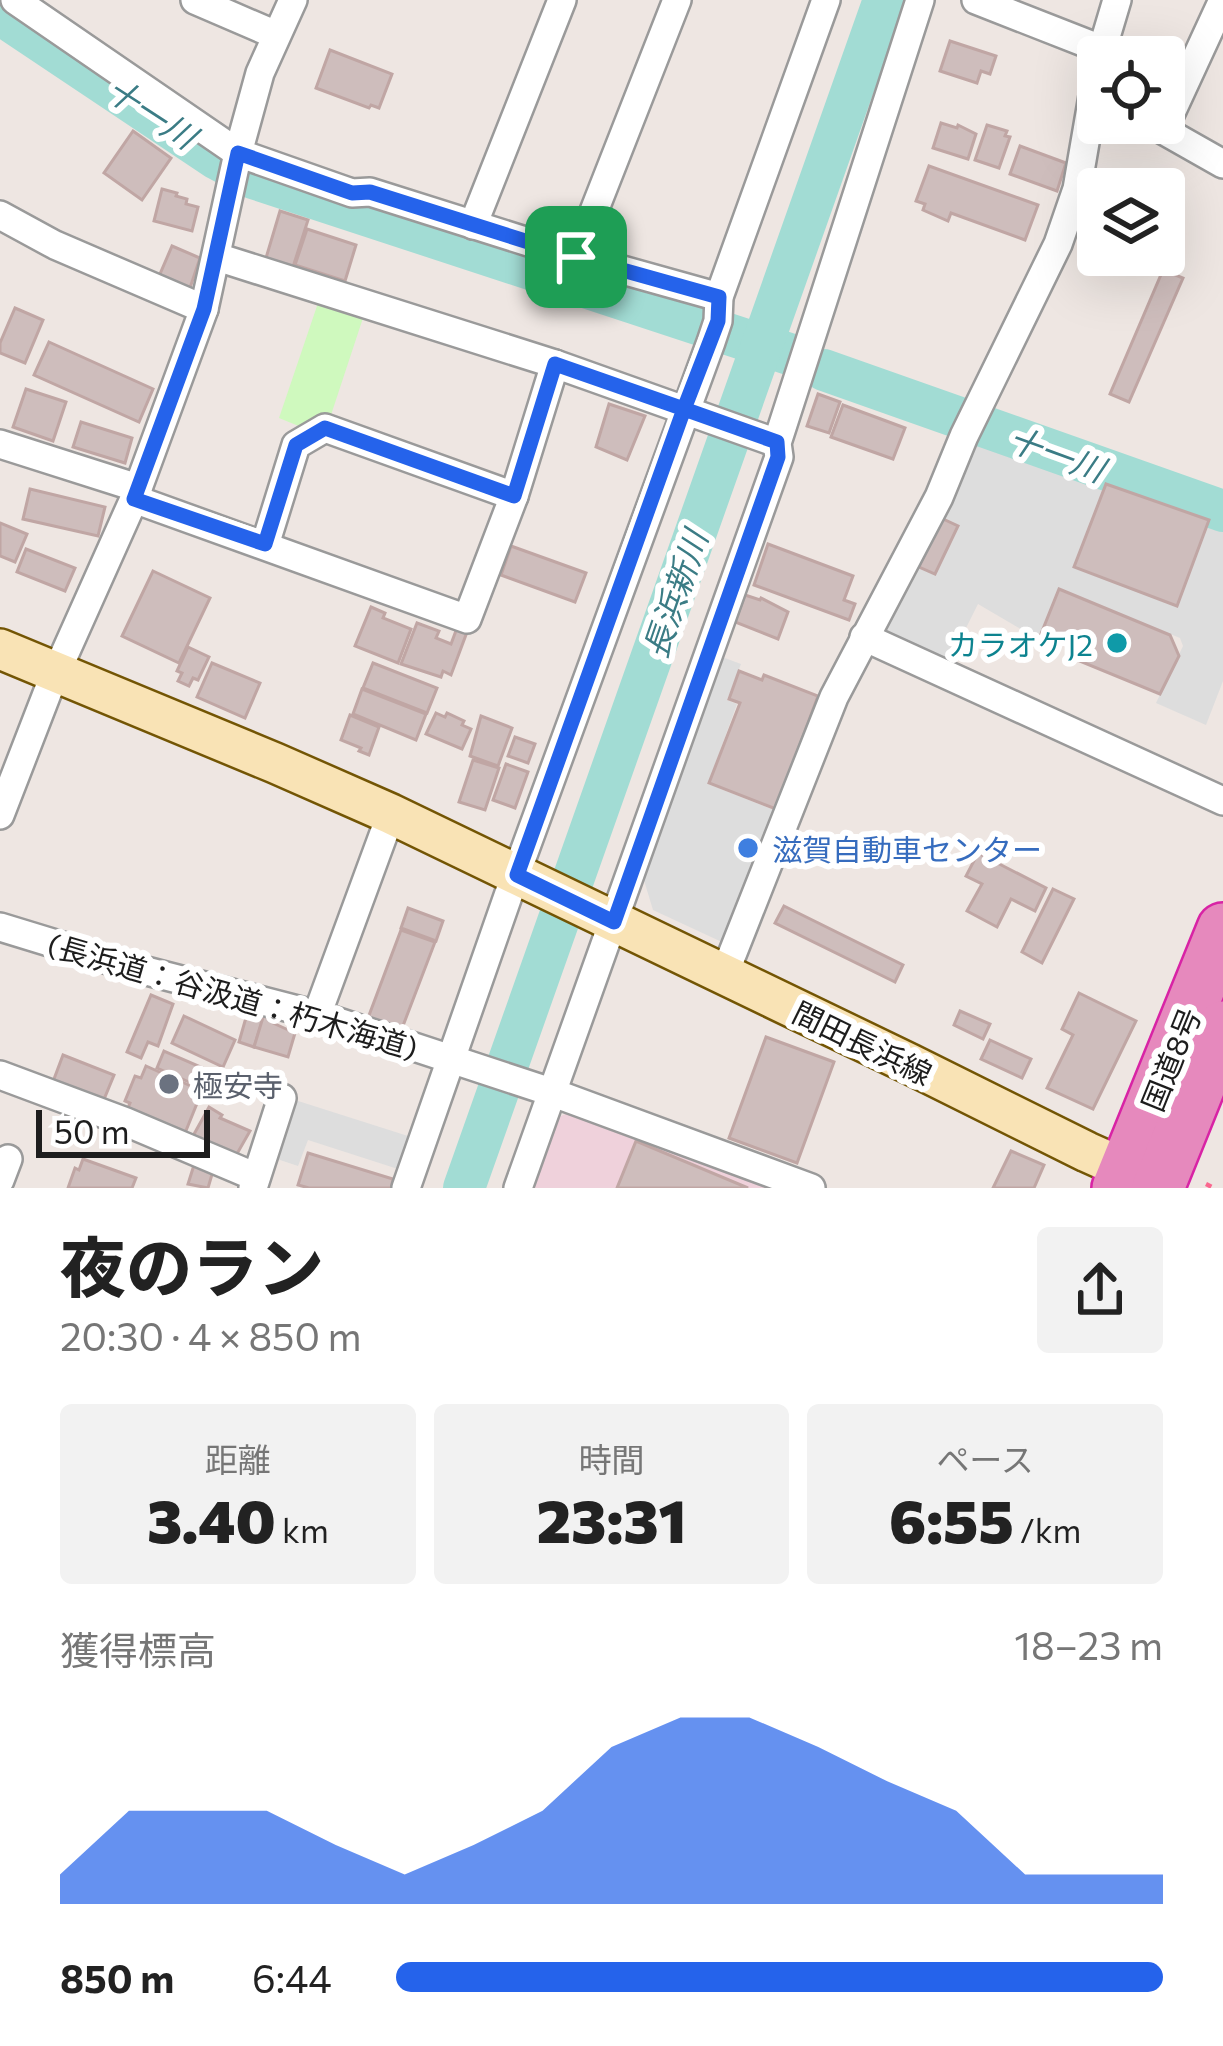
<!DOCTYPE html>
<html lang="ja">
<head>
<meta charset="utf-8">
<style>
	body { margin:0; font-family:Commissioner,"Noto Sans JP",sans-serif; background:#f2f2f2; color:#222; height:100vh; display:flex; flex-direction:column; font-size:45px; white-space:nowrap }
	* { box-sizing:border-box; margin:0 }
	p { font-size:39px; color:#767676 }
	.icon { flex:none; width:66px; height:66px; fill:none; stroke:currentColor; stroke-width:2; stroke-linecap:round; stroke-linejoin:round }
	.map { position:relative; height:1188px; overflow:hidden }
	.panel { display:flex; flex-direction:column; background:#fff; flex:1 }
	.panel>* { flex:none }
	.controls { position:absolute; left:1077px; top:36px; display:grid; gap:24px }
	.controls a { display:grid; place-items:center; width:108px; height:108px; border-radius:12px; background:#fff; box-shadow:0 12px 48px #0002; font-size:60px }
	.scale { position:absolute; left:36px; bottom:30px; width:174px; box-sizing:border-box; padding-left:12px; border:6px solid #1d1d1d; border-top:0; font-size:33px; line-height:42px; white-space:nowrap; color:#1d1d1d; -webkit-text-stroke:9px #fff; paint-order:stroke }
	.pin { position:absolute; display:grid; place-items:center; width:102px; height:102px; color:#fff; margin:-51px; border-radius:24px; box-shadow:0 6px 18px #0006 }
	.round { display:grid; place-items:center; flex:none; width:126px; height:126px; border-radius:12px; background:#f2f2f2 }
	.head { display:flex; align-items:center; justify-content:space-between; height:204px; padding:0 60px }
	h1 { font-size:66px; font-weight:800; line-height:90px }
	.stats { display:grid; grid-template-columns:repeat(3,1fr); gap:18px; height:204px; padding:12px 60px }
	.stats div { display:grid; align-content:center; border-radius:12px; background:#f2f2f2; text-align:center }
	.stats b { font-size:60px; font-weight:800 }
	.stats small { font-size:33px; font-weight:400 }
	.stats p { font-size:33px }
	.chart { height:336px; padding:24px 60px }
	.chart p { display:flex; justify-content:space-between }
	.chart svg { width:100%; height:216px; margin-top:12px; fill:#2563eb; opacity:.7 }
	ul { padding:0 60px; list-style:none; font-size:39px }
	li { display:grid; grid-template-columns:192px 144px 1fr; align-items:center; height:90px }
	li i { height:30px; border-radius:15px; background:#2563eb }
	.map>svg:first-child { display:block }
</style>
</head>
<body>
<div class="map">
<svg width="1223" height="1188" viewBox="0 0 1223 1188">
	<rect width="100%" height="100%" fill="#eee6e2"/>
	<path fill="#efd1db" d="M579 1108 780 1188H530L554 1119Z"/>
	<path fill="#cff9be" d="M318 303 363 318 331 415 313 419 301 427 279 418Z"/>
	<g fill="#ddd">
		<path d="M977 443 1106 484 1074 567 1176 605 1209 520 1223 526V681L1206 725 1156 703 1183 646 1180 638 1060 589 1041 634 1034 635 1024 631 978 604 948 664 879 632Z"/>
		<path d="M722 657 741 664 727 700 737 704 708 784 777 811 724 943 653 910 643 877Z"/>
		<path d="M295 1100 408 1136 401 1170 308 1140 298 1166 274 1158Z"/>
	</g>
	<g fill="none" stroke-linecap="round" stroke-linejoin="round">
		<g stroke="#a2dcd4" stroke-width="42">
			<path d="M0 14 217 159 253 178 789 354"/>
			<path d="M824 370 1223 511"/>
			<path d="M464 1188 884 0"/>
		</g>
	</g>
	<g fill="#cebdbc" stroke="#c0a6a4" stroke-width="3">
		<path d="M950 41 996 56 990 74 981 71 977 83 940 71Z"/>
		<path d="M330 50 392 74 379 108 371 105 369 108 316 88Z"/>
		<path d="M941 123 957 128 958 125 976 134 968 159 933 148Z"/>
		<path d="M987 125 1007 131 1005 136 1010 137 999 168 975 160Z"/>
		<path d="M133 131 171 158 142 200 104 173Z"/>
		<path d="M1020 146 1066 163 1057 191 1010 174Z"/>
		<path d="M929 166 1038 205 1025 240 951 213 948 221 923 210 925 204 916 201Z"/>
		<path d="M162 189 177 193 176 196 187 199 186 204 198 207 192 231 154 221Z"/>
		<path d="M280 211 308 220 293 267 266 258Z"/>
		<path d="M307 229 356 245 345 281 295 265Z"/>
		<path d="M172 246 200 258 188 294 157 281Z"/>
		<path d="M1163 270 1183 278 1129 402 1110 394Z"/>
		<path d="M15 308 43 320 25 363 0 353V343Z"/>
		<path d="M49 342 153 389 139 422 34 375Z"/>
		<path d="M26 389 66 402 53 441 13 427Z"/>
		<path d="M818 394 840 402 829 433 807 426Z"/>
		<path d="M609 404 645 416 627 460 596 447Z"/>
		<path d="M843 405 905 428 893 459 831 437Z"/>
		<path d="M81 422 132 438 125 463 73 447Z"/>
		<path d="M1106 484 1209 520 1177 606 1074 567Z"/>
		<path d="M30 489 105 507 98 536 23 519Z"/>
		<path d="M941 518 958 526 935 574 919 567Z"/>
		<path d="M0 523 27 534 15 562 0 556Z"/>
		<path d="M768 544 853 576 844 600 855 604 849 620 754 585Z"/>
		<path d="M511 546 586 573 575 602 501 575Z"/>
		<path d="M26 549 75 568 65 591 17 572Z"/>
		<path d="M153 571 210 598 179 663 122 636Z"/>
		<path d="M1059 589 1170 635 1179 656 1160 694 1077 660 1081 650 1041 634Z"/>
		<path d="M745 595 760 600 761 598 788 612 778 639 735 622Z"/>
		<path d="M371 607 385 613 383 618 411 629 398 663 355 646Z"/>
		<path d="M417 623 439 631 436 638 451 644 457 628 467 632 451 675 443 671 441 677 401 664Z"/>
		<path d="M188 647 209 657 198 680 193 678 189 686 178 681 182 673 177 671Z"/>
		<path d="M212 663 260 683 245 718 197 697Z"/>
		<path d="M373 663 437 688 427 713 363 688Z"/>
		<path d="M739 671 762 680 764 675 818 696 776 809 709 783 740 703 729 699Z"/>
		<path d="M362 689 426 714 416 740 353 714Z"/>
		<path d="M436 713 445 717 447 713 464 721 462 725 471 729 462 749 426 734Z"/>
		<path d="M350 715 379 727 369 755 359 751 361 748 341 740Z"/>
		<path d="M481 716 512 728 498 766 470 756Z"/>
		<path d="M515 737 535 744 528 763 508 756Z"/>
		<path d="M473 760 499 768 485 810 459 802Z"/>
		<path d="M506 764 528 772 515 808 493 800Z"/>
		<path d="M978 853 1046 888 1035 911 1011 899 997 927 967 911 982 884 966 876Z"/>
		<path d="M1053 889 1074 899 1042 963 1022 952Z"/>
		<path d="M784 906 903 965 895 982 775 923Z"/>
		<path d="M408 908 443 921 436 941 401 928Z"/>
		<path d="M401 930 435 942 401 1031 368 1018Z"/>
		<path d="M1079 993 1136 1021 1093 1109 1047 1088 1073 1035 1062 1029Z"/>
		<path d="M151 995 173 1004 158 1046 148 1042 141 1058 127 1052Z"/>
		<path d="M960 1011 990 1024 983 1039 954 1025Z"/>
		<path d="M247 1014 263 1019 254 1047 239 1042Z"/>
		<path d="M264 1014 275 1017 273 1023 295 1033 288 1057 254 1047Z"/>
		<path d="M184 1016 235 1040 223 1067 172 1043Z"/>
		<path d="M766 1037 834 1062 797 1163 729 1138Z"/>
		<path d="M990 1040 1031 1059 1022 1078 981 1059Z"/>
		<path d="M164 1051 203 1068 196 1085 157 1068Z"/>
		<path d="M63 1055 114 1075 100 1109 51 1087Z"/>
		<path d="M146 1066 202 1091 183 1138 126 1113 130 1103 125 1101 135 1076 141 1078Z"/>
		<path d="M209 1107 222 1115 220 1118 250 1131 234 1159 193 1136Z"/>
		<path d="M636 1141 748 1188H617Z"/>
		<path d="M1011 1151 1044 1165 1034 1188H993Z"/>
		<path d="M308 1153 393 1179 391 1188H309L298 1185Z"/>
		<path d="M83 1159 136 1178 132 1188H68L75 1168 79 1170Z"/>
		<path d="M194 1165 213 1171 208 1188 188 1184Z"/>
	</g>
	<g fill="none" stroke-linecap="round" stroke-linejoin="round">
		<g stroke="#9a9a9a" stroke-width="32">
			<g id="street">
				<path d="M15 0 238 153 352 193 370 192 576 257 719 297"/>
				<path d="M195 0 276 35"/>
				<path d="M976 0 1101 49"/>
				<path d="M1223 0 1163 130 1223 164"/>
				<path d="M1100 57 1117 0"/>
				<path d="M0 215 55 245 204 309"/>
				<path d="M473 225 562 0"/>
				<path d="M217 257 555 364 777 443"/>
				<path d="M576 257 677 0"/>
				<path d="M0 444 138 488"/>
				<path d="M134 499 467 619 514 496 555 364"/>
				<path d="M265 545 296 445 325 428 514 496"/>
				<path d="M864 637 1223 801"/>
				<path d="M0 815 48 691 134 499 204 309 238 153 260 73 293 0"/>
				<path d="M0 927 131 967 317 1015 551 1092 811 1188"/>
				<path d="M724 975 834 697 939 497 964 436 1058 244 1077 189 1098 67"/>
				<path d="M317 1015 391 814"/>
				<path d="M0 1075 126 1122 256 1177"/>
				<path d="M0 1180 8 1159"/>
				<path d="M253 1188 282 1098"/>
				<path d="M406 1188 508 896 711 342 718 321 719 297 826 0"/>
				<path d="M518 1188 779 457 777 443 920 0"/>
			</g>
		</g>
		<g stroke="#735504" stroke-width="44">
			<path id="secondary" d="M0 649 275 763 391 814 910 1064 1087 1152 1152 1181"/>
		</g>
		<g stroke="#d823a5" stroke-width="56">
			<g id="highway">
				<path d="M1118 1188 1223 929"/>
				<path d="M1158 1188 1223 1027"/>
			</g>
		</g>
		<path stroke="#fa678f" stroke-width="4.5" stroke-dasharray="6 6" stroke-linecap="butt" d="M1206 1184 1214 1188"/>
		<use href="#street" stroke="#fff" stroke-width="27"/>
		<use href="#secondary" stroke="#f9e3b5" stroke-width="39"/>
		<use href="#highway" stroke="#e689bd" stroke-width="51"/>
	</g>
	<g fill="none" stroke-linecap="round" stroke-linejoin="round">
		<g stroke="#fff" stroke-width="24">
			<path id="route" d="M576 257 370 192 352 193 238 153 204 309 134 499 265 544 296 445 325 428 514 496 555 364 684 409 517 875 614 922 778 457 777 442 684 409 718 321 719 297 576 257"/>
		</g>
		<use href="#route" stroke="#2563eb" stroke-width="15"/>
	</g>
	<circle fill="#0f9aa8" stroke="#fff" stroke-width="4.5" cx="1117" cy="643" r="12"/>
	<circle fill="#3f7fe0" stroke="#fff" stroke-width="4.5" cx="748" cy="848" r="12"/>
	<circle fill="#6b7280" stroke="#fff" stroke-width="4.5" cx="169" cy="1084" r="12"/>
	<g text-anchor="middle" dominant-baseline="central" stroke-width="12" stroke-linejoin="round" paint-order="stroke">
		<g font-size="30" fill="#0d838f" stroke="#fff" text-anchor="end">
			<text x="1093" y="643">カラオケJ2</text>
		</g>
		<g font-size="30" fill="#366cbe" stroke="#fff" text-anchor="start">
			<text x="772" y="848">滋賀自動車センター</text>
		</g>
		<g font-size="30" fill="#1d1d1d" stroke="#fff">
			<text transform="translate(233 995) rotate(16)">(長浜道：谷汲道：朽木海道)</text>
			<text transform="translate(863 1042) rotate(26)">間田長浜線</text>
			<text transform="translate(1170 1059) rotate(-68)">国道8号</text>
		</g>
		<g font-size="30" fill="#5b616d" stroke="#fff" text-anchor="start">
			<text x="193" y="1084">極安寺</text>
		</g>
		<g font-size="33" font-style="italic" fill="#3b7c85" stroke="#fff">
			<text transform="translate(152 112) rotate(33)">十一川</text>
			<text transform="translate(1057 453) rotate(20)">十一川</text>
			<text transform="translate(674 594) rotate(-71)">長浜新川</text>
		</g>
	</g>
</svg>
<div class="controls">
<a><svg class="icon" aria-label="locate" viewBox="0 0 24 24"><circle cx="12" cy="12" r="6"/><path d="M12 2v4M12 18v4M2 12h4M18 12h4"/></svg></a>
<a><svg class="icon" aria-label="layers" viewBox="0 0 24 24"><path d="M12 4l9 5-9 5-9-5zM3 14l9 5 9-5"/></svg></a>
</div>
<div class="scale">50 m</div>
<div class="pin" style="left:576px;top:257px;background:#1e9e55"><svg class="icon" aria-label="arrive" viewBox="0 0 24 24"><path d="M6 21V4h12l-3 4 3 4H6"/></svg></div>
</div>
<section class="panel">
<div class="head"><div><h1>夜のラン</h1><p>20:30 · 4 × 850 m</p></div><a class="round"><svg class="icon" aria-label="share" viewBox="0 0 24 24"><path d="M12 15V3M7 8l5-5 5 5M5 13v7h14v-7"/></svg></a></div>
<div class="stats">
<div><p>距離</p><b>3.40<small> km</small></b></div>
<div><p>時間</p><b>23:31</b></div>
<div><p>ペース</p><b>6:55<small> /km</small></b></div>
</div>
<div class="chart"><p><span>獲得標高</span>18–23 m</p>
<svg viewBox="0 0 160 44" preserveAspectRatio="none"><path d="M0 44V38L10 25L20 25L30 25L40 32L50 38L60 32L70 25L80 12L90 6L100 6L110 12L120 19L130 25L140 38L150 38L160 38V44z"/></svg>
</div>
<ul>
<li><b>850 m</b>6:44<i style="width:100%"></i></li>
</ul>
</section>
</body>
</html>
